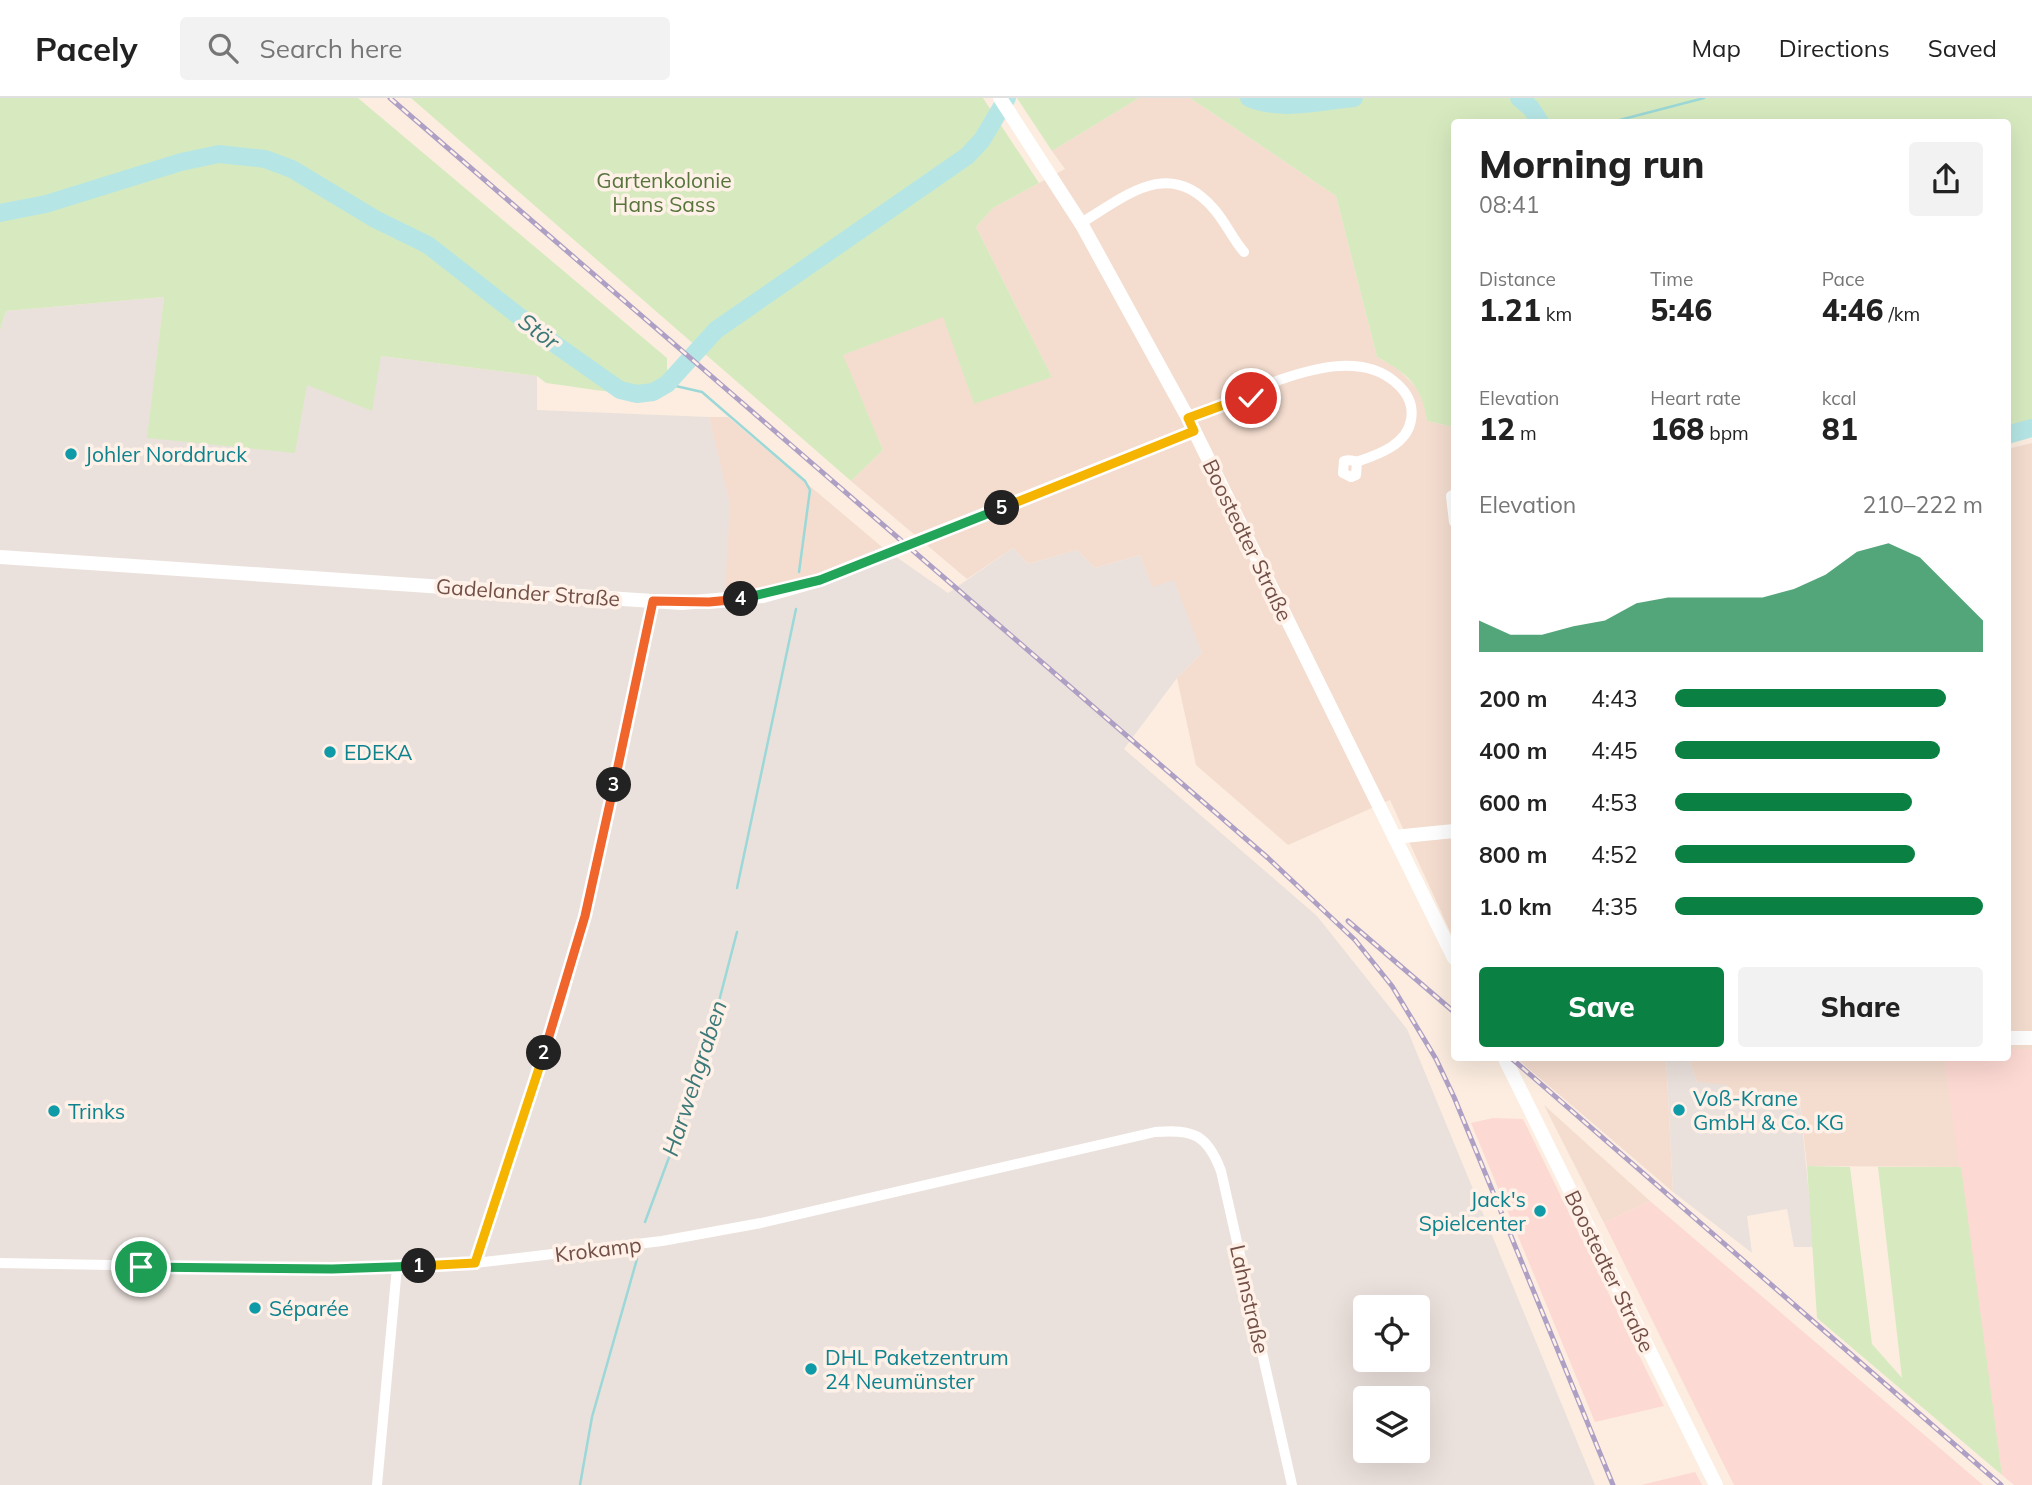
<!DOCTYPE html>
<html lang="en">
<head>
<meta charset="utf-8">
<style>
	body { margin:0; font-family:Mulish,sans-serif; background:#f2f2f2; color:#222; height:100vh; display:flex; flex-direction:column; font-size:26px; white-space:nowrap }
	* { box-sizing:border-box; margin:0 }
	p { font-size:23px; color:#767676 }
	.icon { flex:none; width:38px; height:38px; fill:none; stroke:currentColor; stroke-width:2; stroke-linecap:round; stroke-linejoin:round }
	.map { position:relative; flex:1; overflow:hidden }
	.details { position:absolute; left:1451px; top:21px; width:560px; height:942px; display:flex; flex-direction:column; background:#fff; border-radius:7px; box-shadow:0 7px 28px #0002 }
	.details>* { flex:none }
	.tools { position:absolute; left:1353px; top:1197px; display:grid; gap:14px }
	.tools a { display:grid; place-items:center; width:77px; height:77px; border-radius:7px; background:#fff; box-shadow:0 7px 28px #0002; font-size:35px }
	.pin { position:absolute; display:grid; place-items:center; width:60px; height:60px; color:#fff; margin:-30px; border:4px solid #fff; border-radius:50%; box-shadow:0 2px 7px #0007 }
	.km { position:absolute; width:35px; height:35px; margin:-18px; border-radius:50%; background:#222; color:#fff; font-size:19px; line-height:35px; text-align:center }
	.round { display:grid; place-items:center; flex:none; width:74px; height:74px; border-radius:7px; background:#f2f2f2 }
	.overview { display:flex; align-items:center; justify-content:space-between; height:119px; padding:0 28px }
	h1 { font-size:38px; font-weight:800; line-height:52px }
	.stats { display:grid; grid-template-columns:repeat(3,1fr); gap:10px; height:119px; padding:7px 28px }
	.stats div { display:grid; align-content:center }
	.stats b { font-size:30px; font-weight:800 }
	.stats small { font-size:19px; font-weight:400 }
	.stats p { font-size:19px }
	.chart { height:196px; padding:14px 28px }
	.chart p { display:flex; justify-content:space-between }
	.chart svg { width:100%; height:126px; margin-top:7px; fill:#0b8043; opacity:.7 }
	.action { display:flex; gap:14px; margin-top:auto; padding:14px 28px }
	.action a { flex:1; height:80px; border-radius:7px; background:#0b8043; color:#fff; font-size:28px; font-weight:800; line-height:80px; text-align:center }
	.action a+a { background:#f2f2f2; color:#222 }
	ul { padding:0 28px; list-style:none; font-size:23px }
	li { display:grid; grid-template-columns:112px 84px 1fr; align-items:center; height:52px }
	li i { height:18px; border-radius:9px; background:#0b8043 }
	header { display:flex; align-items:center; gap:42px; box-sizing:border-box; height:98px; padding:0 35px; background:#fff; border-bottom:2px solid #e0e0e0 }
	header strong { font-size:33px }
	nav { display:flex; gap:38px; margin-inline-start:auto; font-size:24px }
	.search { width:490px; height:63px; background:#f2f2f2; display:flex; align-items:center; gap:18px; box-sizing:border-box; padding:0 24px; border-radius:7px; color:#767676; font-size:26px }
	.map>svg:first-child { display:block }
</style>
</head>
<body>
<header>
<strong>Pacely</strong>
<div class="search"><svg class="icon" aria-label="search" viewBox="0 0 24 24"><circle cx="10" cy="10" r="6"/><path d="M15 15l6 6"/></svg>Search here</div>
<nav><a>Map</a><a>Directions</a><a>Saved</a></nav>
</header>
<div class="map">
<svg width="2032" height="1387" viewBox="0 0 2032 1387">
	<rect width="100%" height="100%" fill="#fcede0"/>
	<g fill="#f4ddcf">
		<path d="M1139 0H1190L1336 98 1377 259 1397 270 1423 296 1427 323 1454 329V842L1390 702 1288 747 1196 667 1177 580 1202 555 1152 490 1140 457 1095 470 1077 452 1028 466 1013 450 967 481 851 383 883 352 842 257 943 218 1052 279 976 129 993 110 1065 71 1052 53Z"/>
		<path d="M709 319H728L882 449 795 485 724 497 727 405Z"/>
		<path d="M2032 345V962L2030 951H2007V351Z"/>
		<path d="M1515 959H1666L1673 1094 1589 1022Z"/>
		<path d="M1688 959H1944L1961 1069 1807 1068 1800 1005 1731 1007 1697 984Z"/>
		<path d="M1544 1007 1650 1103 1604 1125Z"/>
	</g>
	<g fill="#fdd9d3">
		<path d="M2007 951H2031L2032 962V1387H2014L2002 1377 1944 959H2007Z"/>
		<path d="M1493 1020 1523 1021 1664 1308 1595 1324 1471 1025Z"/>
		<path d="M1650 1103 1983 1387H1734L1604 1125Z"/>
		<path d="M1695 1374 1702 1387H1641Z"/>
	</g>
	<g fill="#ebe1dc" fill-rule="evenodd">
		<path d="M164 199 148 340 307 287 381 258 537 278V312L709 319 730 406 725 497 795 485 882 449 948 495 1013 450 1028 466 1077 452 1095 470 1140 457 1152 489 1174 482 1202 555 1177 580 1124 651 1317 818 1407 931 1595 1387H0V232L6 213ZM1365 1209H1418V1262H1365ZM1365 1300H1418V1353H1365Z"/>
		<path d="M1666 959H1688L1697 984 1728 987 1731 1007 1800 1005 1814 1149H1794L1787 1111 1747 1118 1752 1155 1673 1094Z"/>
	</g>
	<g fill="#d7eabf">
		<path d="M0 0H358L667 260V286C636 303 582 289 546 285L537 278 381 258 372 313 307 287 295 355 147 340 164 199 6 213 0 232Z"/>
		<path d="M411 0H983L1039 85 993 110 976 129 1052 279 974 306 943 219 843 257 883 352 851 383Z"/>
		<path d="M1017 0H1139L1052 53Z"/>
		<path d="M1190 0H2032V330L2007 337V24H1454V329L1427 323C1422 287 1408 276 1377 259L1336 98Z"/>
		<path d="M1807 1068 1850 1069 1872 1246 1902 1280 1878 1069H1961L2002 1377 1817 1220Z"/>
	</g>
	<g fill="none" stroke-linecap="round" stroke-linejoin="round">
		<g stroke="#9bd8d7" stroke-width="2.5">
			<path d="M1612 24 1704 0"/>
			<path d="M667 286 702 294 805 383 810 392 799 474"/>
			<path d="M737 790 796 511"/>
			<path d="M645 1124 700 976 737 834"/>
			<path d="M580 1387 592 1319 637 1161"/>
		</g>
		<g stroke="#b5e6e5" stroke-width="18">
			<path d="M1249 0C1281 14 1321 3 1354 0"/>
			<path d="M1519 0 1531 10 1540 24"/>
			<path d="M0 115 46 106 181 64 219 56 265 61 292 71 375 121 428 147 552 244 620 292 637 296 653 294 667 286 716 232 967 58 982 42 1007 0"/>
			<path d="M2007 337 2032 330"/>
		</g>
		<g stroke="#fff" stroke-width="10">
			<path d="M1081 125C1126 98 1169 59 1213 110 1225 123 1232 140 1244 154"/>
			<path d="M1237 302 1239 308 1248 309 1252 303 1248 296"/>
			<path d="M1188 320 1237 302 1241 295C1252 295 1261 288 1271 285 1309 271 1361 255 1395 284 1407 294 1414 306 1411 322 1407 346 1380 356 1359 363 1355 364 1351 361 1344 363L1343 375 1351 379 1356 377 1357 364"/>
			<path d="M1454 396 1451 398 1454 424"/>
			<path d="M0 1165 332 1171 475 1165 536 1158 662 1143 761 1125 1155 1034C1193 1031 1207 1036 1221 1073L1292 1387"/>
			<path d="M475 1165 561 908 585 818 653 503"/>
			<path d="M377 1387 397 1169"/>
		</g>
		<g stroke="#fff" stroke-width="14">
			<path d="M1000 0 1082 127 1188 320 1454 860"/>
			<path d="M0 459 682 505 763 498 820 482 1194 333"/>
			<path d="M1394 739 1454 733"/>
			<path d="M2007 940H2032"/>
			<path d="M1504 959 1716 1387"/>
		</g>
		<g stroke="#aea0c5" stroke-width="5">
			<g id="rail">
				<path d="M390 0 1268 760 1355 842 1392 888 1436 961 1454 999 1613 1387"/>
				<path d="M1348 823 1454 914"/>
				<path d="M1510 959 2001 1387"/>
			</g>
		</g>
		<use href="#rail" stroke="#fff1e7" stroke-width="2.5" stroke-dasharray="8" stroke-linecap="butt"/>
	</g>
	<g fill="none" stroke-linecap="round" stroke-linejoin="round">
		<g stroke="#fff" stroke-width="14">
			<path id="split-1" d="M141 1169 332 1171 419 1168"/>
		</g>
		<g stroke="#fff" stroke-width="14">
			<path id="split-2" d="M419 1168 475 1165 544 955"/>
		</g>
		<g stroke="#fff" stroke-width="14">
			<path id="split-3" d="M544 955 585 818 614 687"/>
		</g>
		<g stroke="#fff" stroke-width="14">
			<path id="split-4" d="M614 687 653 503 709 504 741 501"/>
		</g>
		<g stroke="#fff" stroke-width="14">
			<path id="split-5" d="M741 501 820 482 1002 410"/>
		</g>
		<g stroke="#fff" stroke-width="14">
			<path id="split-6" d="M1002 410 1194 333 1188 320 1237 302 1241 295 1251 300"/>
		</g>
		<use href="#split-1" stroke="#22a559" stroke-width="9"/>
		<use href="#split-2" stroke="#f5b400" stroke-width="9"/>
		<use href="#split-3" stroke="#f0652b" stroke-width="9"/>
		<use href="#split-4" stroke="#f0652b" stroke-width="9"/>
		<use href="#split-5" stroke="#22a559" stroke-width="9"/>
		<use href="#split-6" stroke="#f5b400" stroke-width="9"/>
	</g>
	<g fill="#0f9aa8" stroke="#fff1e7" stroke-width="2.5">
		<circle cx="71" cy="356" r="7"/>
		<circle cx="330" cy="654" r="7"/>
		<circle cx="1679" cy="1012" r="7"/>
		<circle cx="54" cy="1013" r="7"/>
		<circle cx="1540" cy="1113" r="7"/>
		<circle cx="255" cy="1210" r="7"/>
		<circle cx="811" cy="1271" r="7"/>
	</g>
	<g text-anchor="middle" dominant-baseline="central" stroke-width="7" stroke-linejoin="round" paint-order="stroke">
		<g font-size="21" fill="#56743c" stroke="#fff1e7">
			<text x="664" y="82">Gartenkolonie<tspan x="664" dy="24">Hans Sass</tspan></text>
		</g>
		<g font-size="21" fill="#0d838f" stroke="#fff1e7" text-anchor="start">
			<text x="85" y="356">Johler Norddruck</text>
			<text x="344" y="654">EDEKA</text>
			<text x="1693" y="1000">Voß-Krane<tspan x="1693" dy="24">GmbH &amp; Co. KG</tspan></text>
			<text x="68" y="1013">Trinks</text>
			<text x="1526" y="1101" text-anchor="end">Jack's<tspan x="1526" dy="24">Spielcenter</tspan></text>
			<text x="269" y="1210">Séparée</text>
			<text x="825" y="1259">DHL Paketzentrum<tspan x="825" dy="24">24 Neumünster</tspan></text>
		</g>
		<g font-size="21" fill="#735047" stroke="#fff1e7">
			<text transform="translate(1248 442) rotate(64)">Boostedter Straße</text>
			<text transform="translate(528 494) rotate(4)">Gadelander Straße</text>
			<text transform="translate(598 1151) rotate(-7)">Krokamp</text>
			<text transform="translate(1610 1173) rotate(64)">Boostedter Straße</text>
			<text transform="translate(1250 1201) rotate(77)">Lahnstraße</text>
		</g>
		<g font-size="23" font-style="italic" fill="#3b7979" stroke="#fff1e7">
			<text transform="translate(539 233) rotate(37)">Stör</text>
			<text transform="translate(694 980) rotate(-72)">Harwehgraben</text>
		</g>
	</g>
</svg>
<div class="tools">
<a><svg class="icon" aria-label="locate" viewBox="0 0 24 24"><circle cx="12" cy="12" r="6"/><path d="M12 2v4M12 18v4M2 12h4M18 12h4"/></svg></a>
<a><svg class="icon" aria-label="layers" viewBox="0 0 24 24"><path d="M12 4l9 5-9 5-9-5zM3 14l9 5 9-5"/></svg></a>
</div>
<div class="pin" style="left:141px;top:1169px;background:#1e9e55"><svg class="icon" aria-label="arrive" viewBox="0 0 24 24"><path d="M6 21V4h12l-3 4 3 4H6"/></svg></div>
<div class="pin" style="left:1251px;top:300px;background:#d93025"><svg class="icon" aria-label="check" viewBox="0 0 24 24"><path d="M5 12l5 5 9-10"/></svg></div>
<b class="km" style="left:419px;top:1168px">1</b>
<b class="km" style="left:544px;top:955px">2</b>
<b class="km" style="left:614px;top:687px">3</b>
<b class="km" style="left:741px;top:501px">4</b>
<b class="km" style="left:1002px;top:410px">5</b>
<section class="details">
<div class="overview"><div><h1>Morning run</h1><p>08:41</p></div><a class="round"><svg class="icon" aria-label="share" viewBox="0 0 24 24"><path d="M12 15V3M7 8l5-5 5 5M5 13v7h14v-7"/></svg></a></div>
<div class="stats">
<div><p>Distance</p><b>1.21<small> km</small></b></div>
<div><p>Time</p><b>5:46</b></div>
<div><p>Pace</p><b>4:46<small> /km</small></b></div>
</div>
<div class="stats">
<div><p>Elevation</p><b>12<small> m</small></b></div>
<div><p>Heart rate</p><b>168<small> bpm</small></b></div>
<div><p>kcal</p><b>81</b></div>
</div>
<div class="chart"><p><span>Elevation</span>210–222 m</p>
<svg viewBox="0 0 160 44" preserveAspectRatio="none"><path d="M0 44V33L10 38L20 38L30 35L40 33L50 27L60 25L70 25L80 25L90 25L100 22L110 17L120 9L130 6L140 11L150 22L160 33V44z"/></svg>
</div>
<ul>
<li><b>200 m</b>4:43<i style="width:88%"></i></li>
<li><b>400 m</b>4:45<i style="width:86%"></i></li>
<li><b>600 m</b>4:53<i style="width:77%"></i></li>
<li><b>800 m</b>4:52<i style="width:78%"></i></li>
<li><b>1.0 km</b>4:35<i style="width:100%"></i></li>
</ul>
<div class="action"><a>Save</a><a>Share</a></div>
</section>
</div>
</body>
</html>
